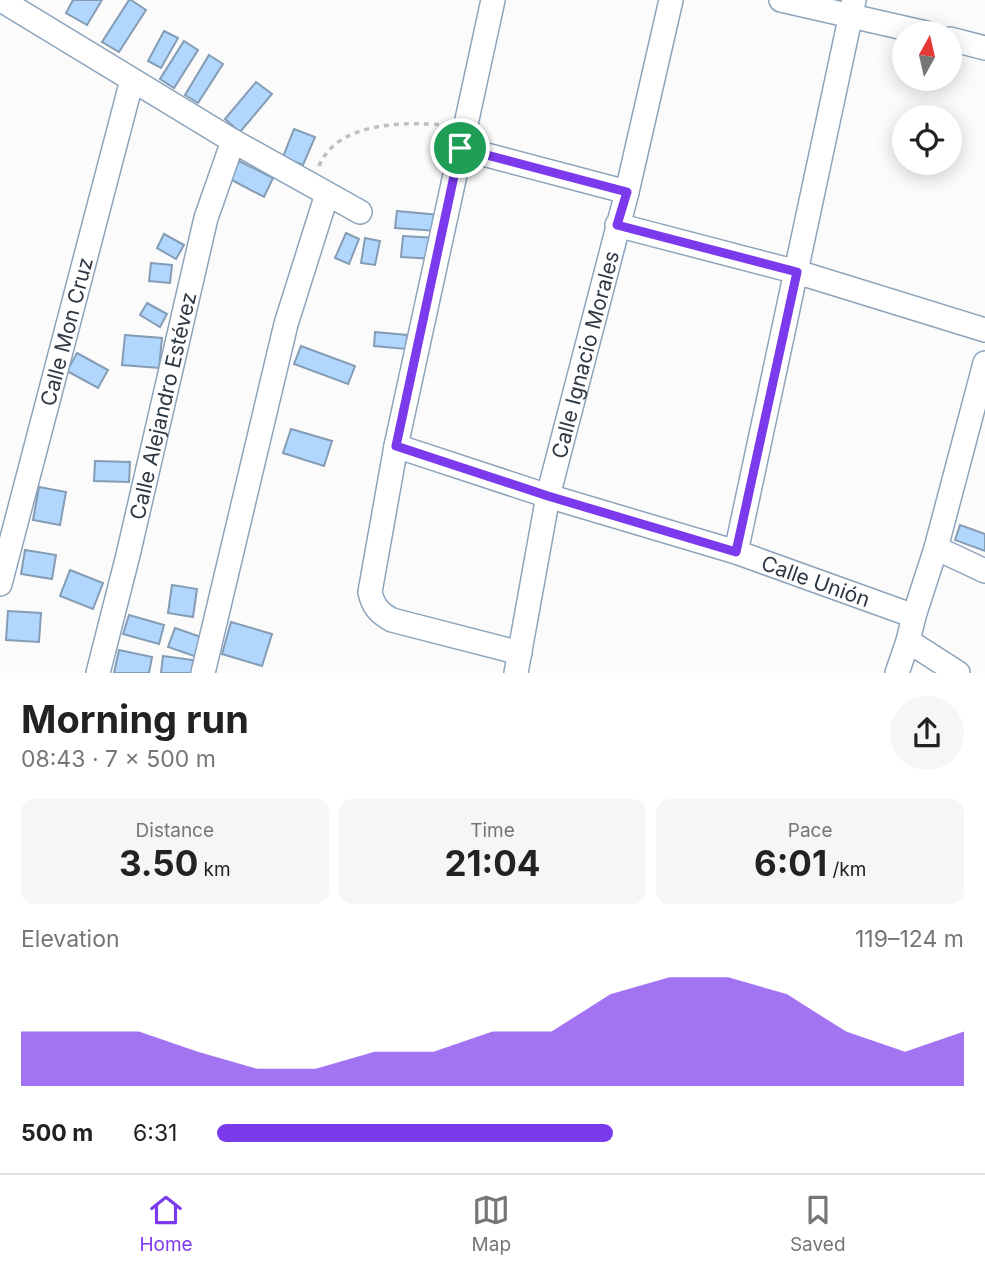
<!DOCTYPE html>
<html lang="en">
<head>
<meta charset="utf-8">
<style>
	body { margin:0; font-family:Inter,sans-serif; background:#f6f6f6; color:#222; height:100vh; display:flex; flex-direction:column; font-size:26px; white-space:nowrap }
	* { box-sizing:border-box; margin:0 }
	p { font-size:23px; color:#767676 }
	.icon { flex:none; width:38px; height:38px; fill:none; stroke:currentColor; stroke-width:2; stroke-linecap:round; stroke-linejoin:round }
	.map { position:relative; height:673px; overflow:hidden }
	.drawer { display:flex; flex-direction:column; background:#fff; flex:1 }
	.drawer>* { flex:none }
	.needle { width:46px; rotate:8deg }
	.controls { position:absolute; left:892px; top:21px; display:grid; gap:14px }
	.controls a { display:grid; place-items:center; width:70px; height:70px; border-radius:50%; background:#fff; box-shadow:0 4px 18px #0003; font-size:35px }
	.pin { position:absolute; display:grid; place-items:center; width:60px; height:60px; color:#fff; margin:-30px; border:4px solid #fff; border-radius:50%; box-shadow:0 2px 7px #0007 }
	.round { display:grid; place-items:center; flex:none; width:74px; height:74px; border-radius:37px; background:#f6f6f6 }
	.overview { display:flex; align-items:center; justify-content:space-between; height:119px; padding:0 21px }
	h1 { font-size:38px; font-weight:700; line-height:52px }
	.stats { display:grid; grid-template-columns:repeat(3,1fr); gap:10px; height:119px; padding:7px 21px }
	.stats div { display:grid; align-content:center; border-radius:14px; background:#f6f6f6; text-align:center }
	.stats b { font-size:35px; font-weight:700 }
	.stats small { font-size:19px; font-weight:400 }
	.stats p { font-size:19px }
	.chart { height:196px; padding:14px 21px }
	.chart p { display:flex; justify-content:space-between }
	.chart svg { width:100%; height:126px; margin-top:7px; fill:#7c3aed; opacity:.7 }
	ul { padding:0 21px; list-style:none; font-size:23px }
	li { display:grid; grid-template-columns:112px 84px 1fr; align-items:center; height:52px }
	li i { height:18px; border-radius:9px; background:#7c3aed }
	.menu { display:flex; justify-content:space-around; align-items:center; height:98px; border-top:2px solid #e0e0e0; background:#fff; font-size:19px; color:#767676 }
	.menu a { display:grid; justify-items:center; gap:4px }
	.menu .active { color:#7c3aed }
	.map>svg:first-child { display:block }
</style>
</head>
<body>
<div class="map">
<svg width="985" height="673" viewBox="0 0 985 673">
	<rect width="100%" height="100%" fill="#fbfbfb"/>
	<g fill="#b1d7fe" stroke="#849cb4" stroke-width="2">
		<path d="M73 0H102L87 25 66 13Z"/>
		<path d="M129 0H131L146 10 119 52 102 42Z"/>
		<path d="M164 31 178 38 161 68 148 61Z"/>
		<path d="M184 41 198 50 174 88 160 79Z"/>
		<path d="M209 55 223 64 198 103 185 95Z"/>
		<path d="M256 82 272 94 240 132 225 119Z"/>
		<path d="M294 129 315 137 303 165 283 157Z"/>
		<path d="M239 161 273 178 264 197 230 179Z"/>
		<path d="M397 211 439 215 438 231 395 228Z"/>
		<path d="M346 233 359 239 349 264 335 258Z"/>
		<path d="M164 234 184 245 176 259 157 248Z"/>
		<path d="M403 236 436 238 435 259 401 257Z"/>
		<path d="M365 238 380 241 375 265 361 263Z"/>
		<path d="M151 263 172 265 170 283 149 281Z"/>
		<path d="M147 303 167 314 160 327 140 315Z"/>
		<path d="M375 332 407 335 406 349 374 346Z"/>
		<path d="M125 335 162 338 159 368 122 365Z"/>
		<path d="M301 346 355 366 348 384 294 364Z"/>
		<path d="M77 353 108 370 98 388 67 371Z"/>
		<path d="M291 429 332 441 324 466 283 453Z"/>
		<path d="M95 461 130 462 129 482 94 481Z"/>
		<path d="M39 487 66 492 60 525 33 520Z"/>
		<path d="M960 525 985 534V551L955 540Z"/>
		<path d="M25 550 56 555 52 579 21 574Z"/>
		<path d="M70 570 103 583 93 609 60 596Z"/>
		<path d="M172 585 197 589 193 617 168 613Z"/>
		<path d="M8 611 41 613 39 642 6 640Z"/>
		<path d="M129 615 164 625 159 644 123 634Z"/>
		<path d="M231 622 272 634 262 666 222 654Z"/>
		<path d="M175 628 204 638 197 657 168 647Z"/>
		<path d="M119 650 152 657 149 673H114Z"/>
		<path d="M163 656 193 660 192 673H161Z"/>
	</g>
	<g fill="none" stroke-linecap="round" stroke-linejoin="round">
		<g stroke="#8ca4bc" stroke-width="26">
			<g id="minor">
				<path d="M1 0 233 141 360 212"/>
				<path d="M493 0 396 446 370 592C373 606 379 613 392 620L520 653"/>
				<path d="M781 0 926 33"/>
				<path d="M950 39 985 48"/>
				<path d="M460 148 627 192"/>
				<path d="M617 225 797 272 985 330"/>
				<path id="s1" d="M396 446 548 496 736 552 914 616"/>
				<path d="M936 548 985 571"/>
				<path d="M736 552 854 0"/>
				<path id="s2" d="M0 584 132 80"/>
				<path d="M908 641 958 673"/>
				<path id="s3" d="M98 673 128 555 206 218 233 141"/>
				<path d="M203 673 286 324 327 194"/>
				<path id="s4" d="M516 673 548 496 627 192 671 0"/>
				<path d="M897 673 908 641 914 616 936 548 985 363"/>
			</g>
		</g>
		<path stroke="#bdc0c3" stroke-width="3.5" stroke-dasharray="5 5" stroke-linecap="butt" d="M319 166C338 121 404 122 446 125"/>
		<use href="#minor" stroke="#fff" stroke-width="23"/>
	</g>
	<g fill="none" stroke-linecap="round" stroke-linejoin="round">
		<g stroke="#fff" stroke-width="14">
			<path id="route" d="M460 148 627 192 617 225 797 272 736 552 548 496 396 446Z"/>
		</g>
		<use href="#route" stroke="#7c3aed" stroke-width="9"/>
	</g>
	<g text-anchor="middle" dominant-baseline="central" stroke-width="6" stroke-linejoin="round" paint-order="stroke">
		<g font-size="21" fill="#2e3842" stroke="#fff">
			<text stroke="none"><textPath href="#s2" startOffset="261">Calle Mon Cruz</textPath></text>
			<text stroke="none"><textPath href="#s4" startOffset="326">Calle Ignacio Morales</textPath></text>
			<text stroke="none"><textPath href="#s3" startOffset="275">Calle Alejandro Estévez</textPath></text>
			<text stroke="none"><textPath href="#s1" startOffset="441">Calle Unión</textPath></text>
		</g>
	</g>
</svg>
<div class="controls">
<a><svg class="needle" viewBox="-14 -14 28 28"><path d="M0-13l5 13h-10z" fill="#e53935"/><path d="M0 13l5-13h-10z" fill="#767676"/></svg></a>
<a><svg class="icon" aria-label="locate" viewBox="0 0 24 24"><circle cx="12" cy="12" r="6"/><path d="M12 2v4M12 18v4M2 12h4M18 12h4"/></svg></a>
</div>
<div class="pin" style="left:460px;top:148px;background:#1e9e55"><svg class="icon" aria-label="arrive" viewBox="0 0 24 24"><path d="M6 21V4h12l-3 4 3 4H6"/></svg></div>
</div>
<section class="drawer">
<div class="overview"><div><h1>Morning run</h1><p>08:43 · 7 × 500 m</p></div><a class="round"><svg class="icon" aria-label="share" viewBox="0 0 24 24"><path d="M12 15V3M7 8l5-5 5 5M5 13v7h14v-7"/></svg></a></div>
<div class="stats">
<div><p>Distance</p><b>3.50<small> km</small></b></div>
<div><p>Time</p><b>21:04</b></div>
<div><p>Pace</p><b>6:01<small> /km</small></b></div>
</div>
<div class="chart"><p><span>Elevation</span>119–124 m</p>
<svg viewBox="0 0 160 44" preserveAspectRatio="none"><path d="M0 44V25L10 25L20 25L30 32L40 38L50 38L60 32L70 32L80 25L90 25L100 12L110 6L120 6L130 12L140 25L150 32L160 25V44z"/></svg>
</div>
<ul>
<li><b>500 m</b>6:31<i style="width:53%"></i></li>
</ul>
</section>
<nav class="menu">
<a class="active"><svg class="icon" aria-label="home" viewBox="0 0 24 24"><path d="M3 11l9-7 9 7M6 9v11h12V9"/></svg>Home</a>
<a><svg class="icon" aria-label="map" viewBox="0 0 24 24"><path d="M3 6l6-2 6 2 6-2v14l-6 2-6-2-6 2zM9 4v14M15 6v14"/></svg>Map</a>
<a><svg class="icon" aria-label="saved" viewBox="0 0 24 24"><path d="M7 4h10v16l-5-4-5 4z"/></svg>Saved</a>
</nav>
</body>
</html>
